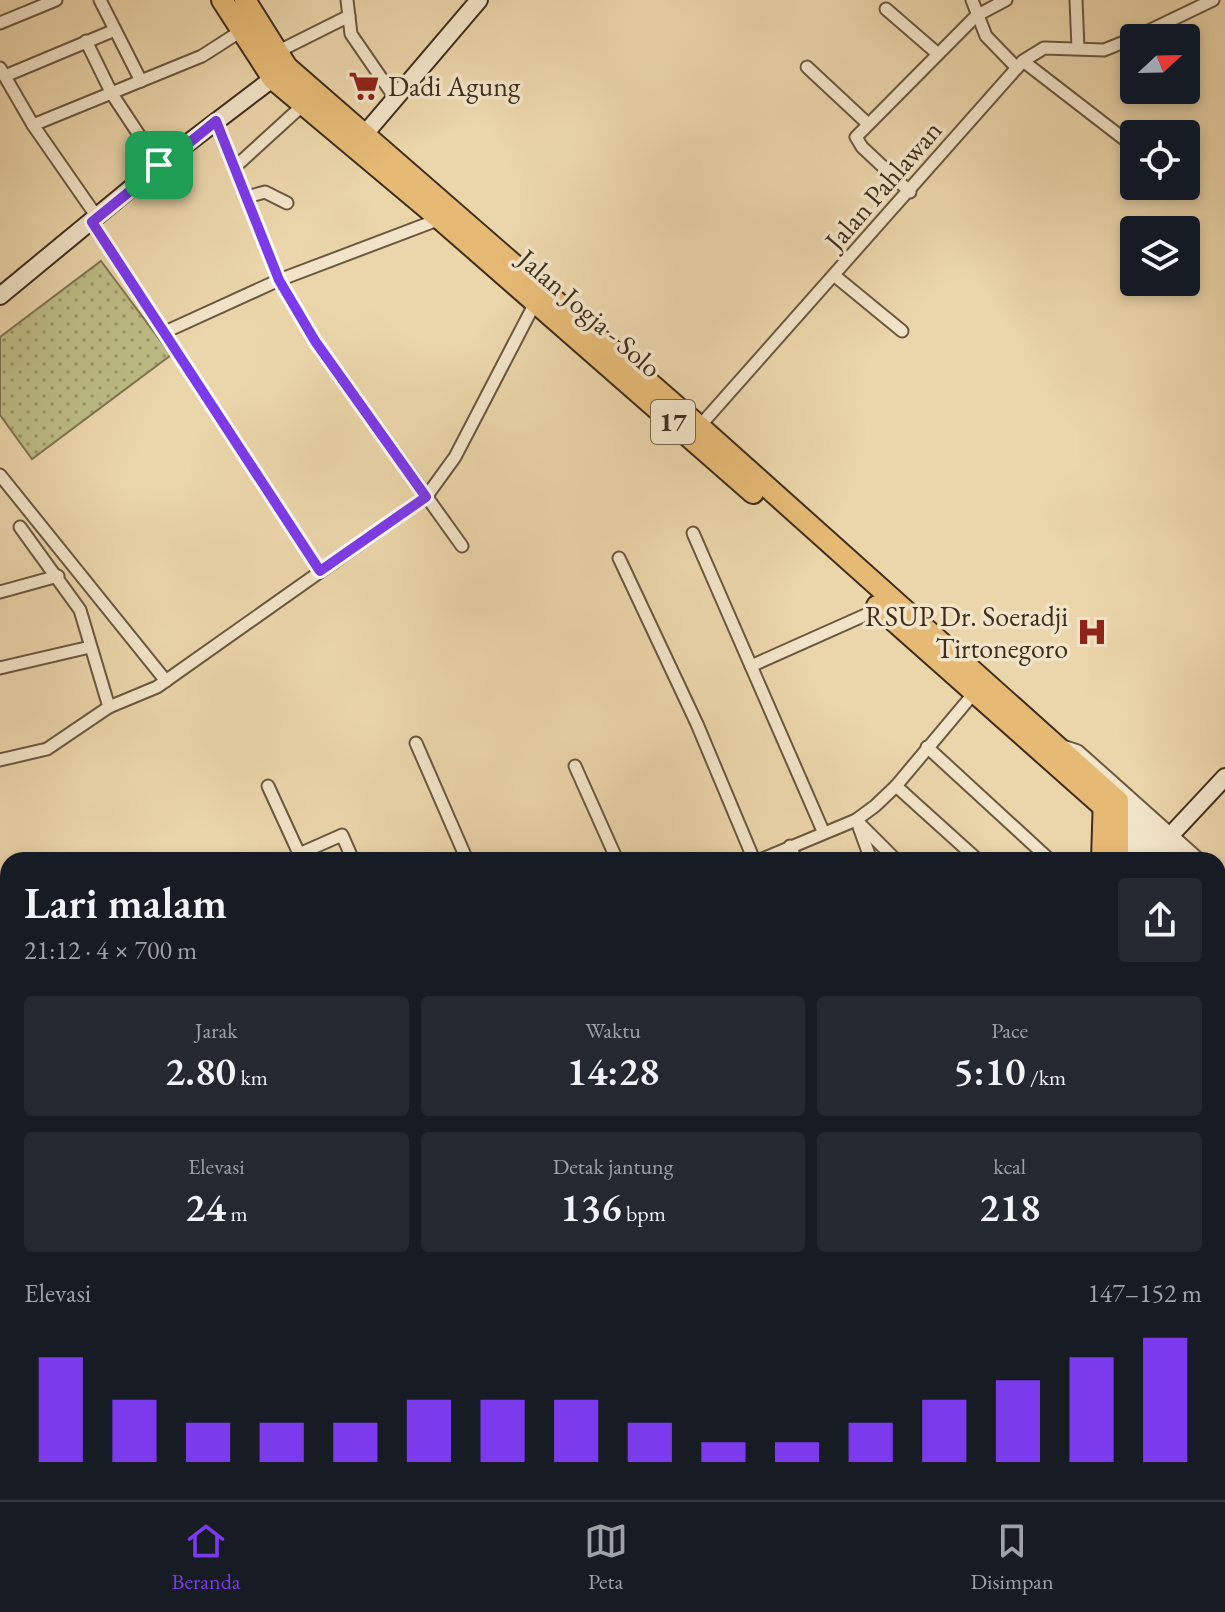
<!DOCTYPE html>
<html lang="id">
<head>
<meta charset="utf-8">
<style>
	body { margin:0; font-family:"EB Garamond",serif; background:#242831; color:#f1f3f6; height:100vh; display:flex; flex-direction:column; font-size:30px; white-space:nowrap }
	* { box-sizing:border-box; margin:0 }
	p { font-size:26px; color:#9ea1a6 }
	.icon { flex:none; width:44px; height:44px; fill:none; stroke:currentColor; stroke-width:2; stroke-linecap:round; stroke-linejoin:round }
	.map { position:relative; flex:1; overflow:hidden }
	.panel { position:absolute; left:0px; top:852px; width:1226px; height:648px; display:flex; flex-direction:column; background:#171b24; border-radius:24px 24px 0 0; box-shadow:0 4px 12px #0003 }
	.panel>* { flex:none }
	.needle { width:52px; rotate:68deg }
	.controls { position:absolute; left:1120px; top:24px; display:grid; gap:16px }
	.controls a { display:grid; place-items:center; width:80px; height:80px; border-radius:8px; background:#171b24; box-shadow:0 4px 12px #0003; font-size:40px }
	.pin { position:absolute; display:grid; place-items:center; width:68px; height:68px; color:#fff; margin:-34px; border-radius:16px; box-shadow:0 4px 12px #0006 }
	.round { display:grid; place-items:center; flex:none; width:84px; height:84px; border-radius:8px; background:#242831 }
	.overview { display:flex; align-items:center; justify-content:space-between; height:136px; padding:0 24px }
	h1 { font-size:44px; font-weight:600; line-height:60px }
	.metrics { display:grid; grid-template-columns:repeat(3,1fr); gap:12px; height:136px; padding:8px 24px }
	.metrics div { display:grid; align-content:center; border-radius:8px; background:#242831; text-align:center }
	.metrics b { font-size:40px; font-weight:600 }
	.metrics small { font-size:22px; font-weight:400 }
	.metrics p { font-size:22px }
	.chart { height:224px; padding:16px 24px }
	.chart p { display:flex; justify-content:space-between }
	.chart svg { width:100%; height:144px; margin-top:8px; stroke:#7c3aed; stroke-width:6 }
	.menu { display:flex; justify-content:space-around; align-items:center; height:112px; border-top:2px solid #363941; background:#171b24; font-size:22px; color:#9ea1a6 }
	.menu a { display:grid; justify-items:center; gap:4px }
	.menu .on { color:#7c3aed }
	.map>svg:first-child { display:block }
</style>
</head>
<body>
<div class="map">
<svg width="1225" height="1500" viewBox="0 0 1225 1500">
	<defs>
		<pattern id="grass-dots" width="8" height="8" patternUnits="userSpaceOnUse" patternTransform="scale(2)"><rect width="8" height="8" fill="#bdbc85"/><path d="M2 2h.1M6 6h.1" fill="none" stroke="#9b996c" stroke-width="1.8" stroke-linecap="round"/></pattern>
	</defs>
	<rect width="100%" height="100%" fill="#ebd5aa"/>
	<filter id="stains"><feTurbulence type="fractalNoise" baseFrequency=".0025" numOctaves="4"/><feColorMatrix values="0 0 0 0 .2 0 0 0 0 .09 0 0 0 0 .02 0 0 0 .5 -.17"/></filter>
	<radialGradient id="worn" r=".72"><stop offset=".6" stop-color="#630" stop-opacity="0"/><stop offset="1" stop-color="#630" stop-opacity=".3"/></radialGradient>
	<path fill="url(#grass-dots)" stroke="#7e7551" stroke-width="2" d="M101 261 171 355 32 459 0 415V337Z"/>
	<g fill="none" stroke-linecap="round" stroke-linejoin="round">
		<g stroke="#6b5840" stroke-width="15">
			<g id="street">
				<path d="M100 0 141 81"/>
				<path d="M347 0 351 34 395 98"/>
				<path d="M972 0 986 36 1017 68"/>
				<path d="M1076 0 1078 48"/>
				<path d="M886 9 938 54"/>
				<path d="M0 23 56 0"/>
				<path d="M1134 38 1213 0"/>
				<path d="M86 41 112 94 159 165"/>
				<path d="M277 52 349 16"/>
				<path d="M1023 61 1124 139"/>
				<path d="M807 67 867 123"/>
				<path d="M0 68 33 125 97 217"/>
				<path d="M5 76 115 30"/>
				<path d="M216 121 279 280 315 341 462 546"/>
				<path d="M33 125 202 56 241 31"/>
				<path d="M235 167 303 105"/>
				<path d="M910 192 862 147 856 137 976 16 1006 0"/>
				<path d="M247 197 265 192 287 203"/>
				<path d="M92 222 320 571"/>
				<path d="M835 276 902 331"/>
				<path d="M165 332 279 280 440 219"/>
				<path d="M698 428 1023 61 1044 48 1104 50 1134 38"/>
				<path d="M0 475 166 681"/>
				<path d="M20 527 80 610 109 707"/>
				<path d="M693 533 751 666"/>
				<path d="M619 558 697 724 754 860"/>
				<path d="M0 592 58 576"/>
				<path d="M0 668 90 647"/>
				<path d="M416 743 467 860"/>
				<path d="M1063 746 1078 751 1200 860"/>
				<path d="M927 747 1050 860"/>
				<path d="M0 760 47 749 109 707 157 687 426 497 455 457 535 303"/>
				<path d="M575 766 617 860"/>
				<path d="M268 786 302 860"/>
				<path d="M896 786 978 860"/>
				<path d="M856 820 896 860"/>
				<path d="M859 827 871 860"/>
				<path d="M823 831 751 666 881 608"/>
				<path d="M1118 837 1145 860"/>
				<path d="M790 846 796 860"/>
				<path d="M299 854 342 835 353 860"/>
				<path d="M760 860 856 820 875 806 896 786 974 693"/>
				<path d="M1218 876 1225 883"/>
				<path d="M1218 920 1225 926"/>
				<path d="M1218 1254 1225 1250"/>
				<path d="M1218 1403 1225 1401"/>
				<path d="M1218 1463 1225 1461"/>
				<path d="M669 1492 679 1500"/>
				<path d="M0 1500 8 1462"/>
				<path d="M435 1500 443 1492"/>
				<path d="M1156 1500 1157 1492"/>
			</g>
		</g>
		<g stroke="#402e1d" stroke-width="20">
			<g id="secondary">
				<path d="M358 142 479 0"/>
				<path d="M0 296 159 165 280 73"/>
				<path d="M1118 801 1184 860"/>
				<path d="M1115 817 1164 860"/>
				<path d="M1155 852 1225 777"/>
				<path d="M1218 891 1225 898"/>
			</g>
		</g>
		<g stroke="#402e1d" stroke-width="24">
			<g id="highway">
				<path d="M222 0 273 79 440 219 753 493"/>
				<path d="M245 0 287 67 699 426 1118 801V860"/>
				<path d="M877 606 1115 817"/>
				<path d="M1102 860 1104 796"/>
				<path d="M1117 1492V1500"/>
			</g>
		</g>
		<use href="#street" stroke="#f2e4c8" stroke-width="11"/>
		<use href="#secondary" stroke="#f2e4c8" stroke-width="16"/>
		<use href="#highway" stroke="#e6ba75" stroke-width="20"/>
		<g stroke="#402e1d" stroke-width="3" stroke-dasharray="14 14" stroke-linecap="butt">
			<path d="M0 903 8 910"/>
			<path d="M0 918 8 925"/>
			<path d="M699 1492 708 1500"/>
		</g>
	</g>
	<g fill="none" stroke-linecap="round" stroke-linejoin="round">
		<g stroke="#fff" stroke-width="16">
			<path id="route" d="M216 121 279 280 315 341 426 497 320 571 92 222Z"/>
		</g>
		<use href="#route" stroke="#7c3aed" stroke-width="10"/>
	</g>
	<defs>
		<g id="supermarket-bare" transform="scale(2.4)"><path d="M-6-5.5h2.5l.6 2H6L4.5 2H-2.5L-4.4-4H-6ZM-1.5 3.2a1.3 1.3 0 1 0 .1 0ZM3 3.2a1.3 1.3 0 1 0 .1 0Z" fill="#8f2418" stroke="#f2e4c8" stroke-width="2.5" paint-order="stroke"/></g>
		<g id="hospital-bare" transform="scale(2.4)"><path d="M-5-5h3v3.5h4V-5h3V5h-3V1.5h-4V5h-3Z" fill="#8f2418" stroke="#f2e4c8" stroke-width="2.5" paint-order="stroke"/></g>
	</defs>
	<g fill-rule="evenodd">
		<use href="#supermarket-bare" x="364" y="86"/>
		<use href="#hospital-bare" x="1092" y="632"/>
	</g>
	<g text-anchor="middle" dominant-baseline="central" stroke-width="7" stroke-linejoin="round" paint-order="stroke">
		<rect fill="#f2e4c8" stroke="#756550" stroke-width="2" x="651" y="400" width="44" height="44" rx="6"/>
		<g font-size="26" font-weight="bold" fill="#402e1d">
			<text x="673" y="422">17</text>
		</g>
		<g font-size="28" fill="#402e1d" stroke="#f2e4c8" text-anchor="start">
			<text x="388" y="86">Dadi Agung</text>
			<text x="1068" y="616" text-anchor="end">RSUP Dr. Soeradji<tspan x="1068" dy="32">Tirtonegoro</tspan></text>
		</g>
		<g font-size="28" fill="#402e1d" stroke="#f2e4c8">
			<text transform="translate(883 185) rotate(-49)">Jalan Pahlawan</text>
			<text transform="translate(590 313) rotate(41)">Jalan Jogja - Solo</text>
		</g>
	</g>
	<rect width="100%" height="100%" filter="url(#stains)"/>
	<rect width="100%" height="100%" fill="url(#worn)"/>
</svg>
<div class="controls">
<a><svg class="needle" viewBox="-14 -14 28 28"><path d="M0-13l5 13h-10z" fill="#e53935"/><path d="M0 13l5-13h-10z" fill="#9ea1a6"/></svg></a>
<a><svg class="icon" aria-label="locate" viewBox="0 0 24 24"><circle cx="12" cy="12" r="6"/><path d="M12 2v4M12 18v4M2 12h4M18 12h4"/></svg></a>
<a><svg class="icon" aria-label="layers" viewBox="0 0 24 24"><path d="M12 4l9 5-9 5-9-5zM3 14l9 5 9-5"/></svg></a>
</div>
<div class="pin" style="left:159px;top:165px;background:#1e9e55"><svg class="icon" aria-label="arrive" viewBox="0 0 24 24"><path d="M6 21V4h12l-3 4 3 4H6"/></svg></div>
<section class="panel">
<div class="overview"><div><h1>Lari malam</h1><p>21:12 · 4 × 700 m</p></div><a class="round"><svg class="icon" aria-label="share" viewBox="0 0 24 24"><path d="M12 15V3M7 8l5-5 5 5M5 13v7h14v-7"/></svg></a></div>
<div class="metrics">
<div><p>Jarak</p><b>2.80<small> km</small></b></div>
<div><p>Waktu</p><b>14:28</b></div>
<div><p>Pace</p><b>5:10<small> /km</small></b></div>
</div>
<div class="metrics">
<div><p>Elevasi</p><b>24<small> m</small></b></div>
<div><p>Detak jantung</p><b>136<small> bpm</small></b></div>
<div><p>kcal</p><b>218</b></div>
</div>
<div class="chart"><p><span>Elevasi</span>147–152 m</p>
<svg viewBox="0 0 160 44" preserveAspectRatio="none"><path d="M5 44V12M15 44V25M25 44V32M35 44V32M45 44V32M55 44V25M65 44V25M75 44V25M85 44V32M95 44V38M105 44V38M115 44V32M125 44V25M135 44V19M145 44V12M155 44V6"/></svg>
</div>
</section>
</div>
<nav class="menu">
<a class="on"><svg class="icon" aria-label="home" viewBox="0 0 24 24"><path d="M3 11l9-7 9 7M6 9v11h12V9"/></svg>Beranda</a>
<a><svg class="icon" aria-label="map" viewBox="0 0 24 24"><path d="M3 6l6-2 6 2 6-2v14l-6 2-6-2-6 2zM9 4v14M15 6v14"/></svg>Peta</a>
<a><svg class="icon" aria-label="saved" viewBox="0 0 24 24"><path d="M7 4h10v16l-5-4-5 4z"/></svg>Disimpan</a>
</nav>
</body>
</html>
